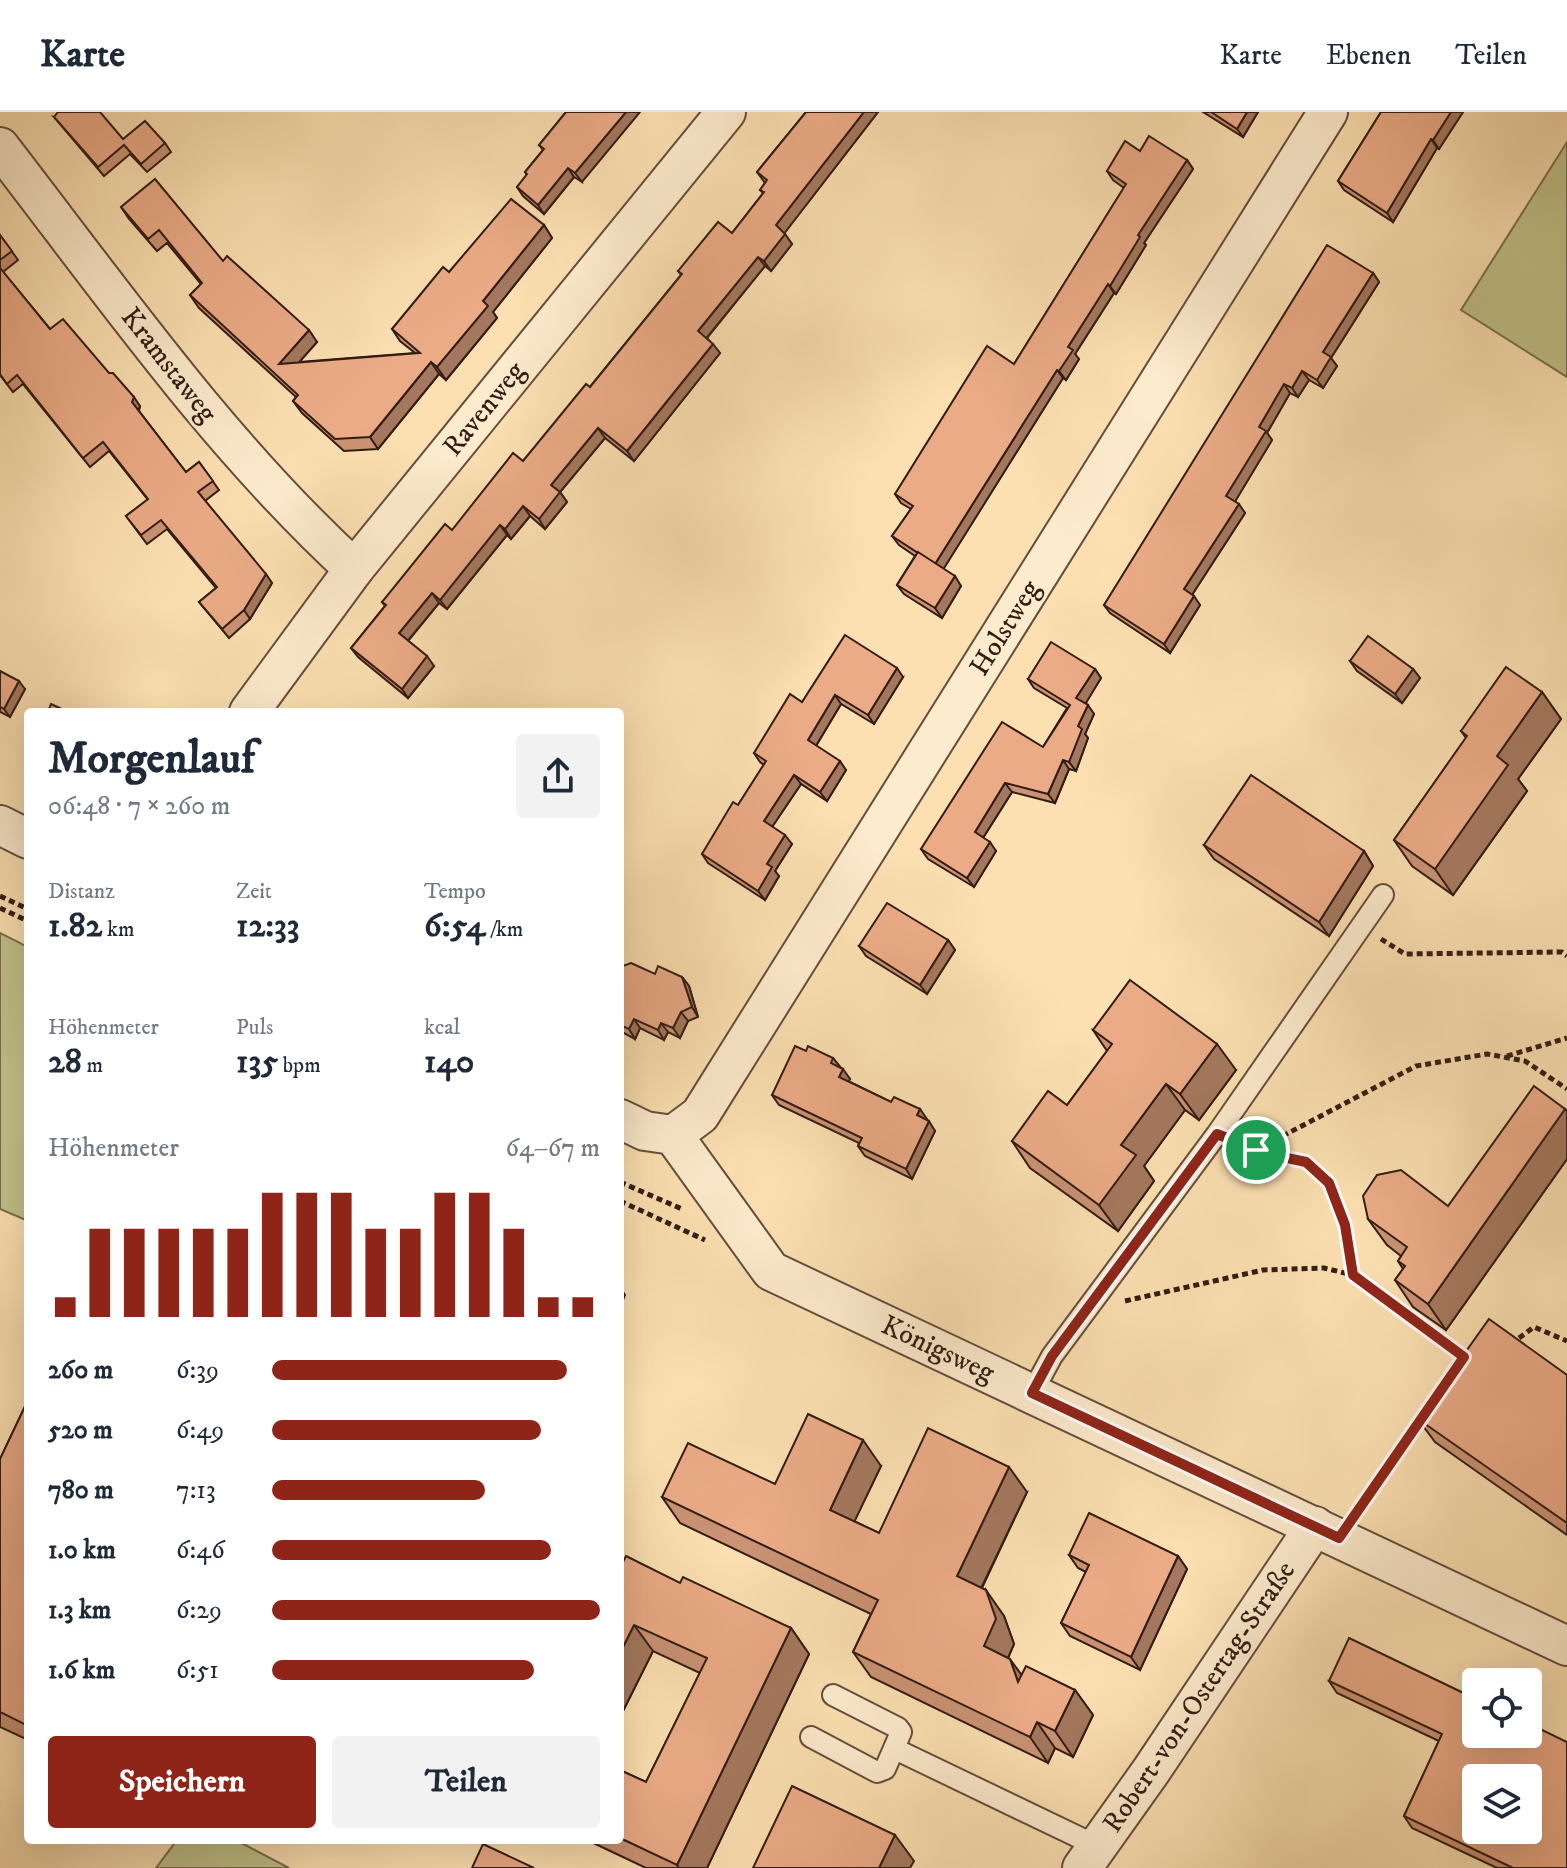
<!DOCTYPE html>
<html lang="de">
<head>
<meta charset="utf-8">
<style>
	body { margin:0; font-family:"IM FELL DW Pica",serif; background:#f2f2f3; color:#1f2937; height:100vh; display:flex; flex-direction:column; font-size:30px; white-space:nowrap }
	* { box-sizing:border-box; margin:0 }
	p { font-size:26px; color:#747a83 }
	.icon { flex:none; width:44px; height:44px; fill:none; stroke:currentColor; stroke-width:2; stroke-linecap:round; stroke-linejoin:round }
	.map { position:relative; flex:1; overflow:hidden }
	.drawer { position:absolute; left:24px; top:596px; width:600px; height:1136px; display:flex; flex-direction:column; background:#fff; border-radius:8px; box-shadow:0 8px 32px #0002 }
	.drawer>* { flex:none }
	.fabs { position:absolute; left:1462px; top:1556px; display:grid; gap:16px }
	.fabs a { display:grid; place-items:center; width:80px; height:80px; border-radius:8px; background:#fff; box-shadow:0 8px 32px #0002; font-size:40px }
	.pin { position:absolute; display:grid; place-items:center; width:68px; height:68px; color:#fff; margin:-34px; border:4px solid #fff; border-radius:50%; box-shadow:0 2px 8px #0007 }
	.round { display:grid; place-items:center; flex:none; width:84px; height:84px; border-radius:8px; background:#f2f2f3 }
	.headline { display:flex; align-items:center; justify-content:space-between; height:136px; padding:0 24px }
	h1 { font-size:44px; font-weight:700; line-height:60px }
	.metrics { display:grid; grid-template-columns:repeat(3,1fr); gap:12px; height:136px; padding:8px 24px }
	.metrics div { display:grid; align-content:center }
	.metrics b { font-size:34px; font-weight:700 }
	.metrics small { font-size:22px; font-weight:400 }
	.metrics p { font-size:22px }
	.chart { height:224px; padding:16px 24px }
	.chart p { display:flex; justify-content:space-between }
	.chart svg { width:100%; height:144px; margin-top:8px; stroke:#8f2418; stroke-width:6 }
	.cta { display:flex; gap:16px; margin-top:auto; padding:16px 24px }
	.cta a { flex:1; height:92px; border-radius:8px; background:#8f2418; color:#fff; font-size:32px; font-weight:700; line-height:92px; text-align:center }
	.cta a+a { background:#f2f2f3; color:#1f2937 }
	ul { padding:0 24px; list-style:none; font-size:26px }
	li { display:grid; grid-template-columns:128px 96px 1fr; align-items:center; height:60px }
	li i { height:20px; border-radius:10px; background:#8f2418 }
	header { display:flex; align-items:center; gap:48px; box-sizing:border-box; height:112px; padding:0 40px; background:#fff; border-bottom:2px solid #e0e1e3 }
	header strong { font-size:38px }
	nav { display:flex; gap:44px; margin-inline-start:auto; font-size:28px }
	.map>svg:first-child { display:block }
</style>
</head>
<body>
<header>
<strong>Karte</strong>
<nav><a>Karte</a><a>Ebenen</a><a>Teilen</a></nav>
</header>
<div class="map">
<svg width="1567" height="1756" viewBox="0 0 1567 1756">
	<rect width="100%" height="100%" fill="#fce0b2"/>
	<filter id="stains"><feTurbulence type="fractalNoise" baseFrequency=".0025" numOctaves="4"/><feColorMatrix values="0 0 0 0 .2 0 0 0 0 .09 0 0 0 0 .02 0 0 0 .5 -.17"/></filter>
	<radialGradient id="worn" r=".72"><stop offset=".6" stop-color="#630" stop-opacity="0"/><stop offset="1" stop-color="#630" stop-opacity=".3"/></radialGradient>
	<g fill="#c1c28a" stroke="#7a6f4e" stroke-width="2">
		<path d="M1567 30V265L1461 198Z"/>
		<path d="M0 821 28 835V1109L0 1097Z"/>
		<path d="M177 1728H236L289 1756H156Z"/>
	</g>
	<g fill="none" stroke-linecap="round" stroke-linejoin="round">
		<g stroke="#654d3b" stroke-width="24">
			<g id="lane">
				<path d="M1032 1281 1052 1244 1217 1022 1383 783"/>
				<path d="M811 1625 877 1660 885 1657 901 1620 898 1616 833 1583"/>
				<path d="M895 1637 1097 1734"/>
			</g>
		</g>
		<g stroke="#654d3b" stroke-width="42">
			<g id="street">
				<path d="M0 35C112 180 218 332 354 457"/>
				<path d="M249 600 354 457 726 0"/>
				<path d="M0 713 28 727"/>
				<path d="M620 1007 645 1019 673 1023 771 1159 1567 1534"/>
				<path d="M673 1023 700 1003 1328 0"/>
				<path d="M1082 1756 1151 1659 1315 1414"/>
			</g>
		</g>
		<g stroke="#331c13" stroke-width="5" stroke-dasharray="6 4" stroke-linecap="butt">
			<path d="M0 784 28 797"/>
			<path d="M0 796 28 809"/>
			<path d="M1381 827 1405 842 1562 840 1567 844"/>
			<path d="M1507 944 1567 926"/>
			<path d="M1240 1032 1264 1041 1306 1050 1329 1071 1345 1113 1353 1163"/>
			<path d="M1256 1038 1416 954 1487 942 1525 949 1567 977"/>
			<path d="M620 1070 682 1097"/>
			<path d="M620 1089 705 1128"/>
			<path d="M1125 1189 1263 1158 1324 1156 1353 1163 1464 1245"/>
			<path d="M1511 1226 1515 1229 1534 1215 1567 1229"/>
			<path d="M1357 1400 1422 1307"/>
		</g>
		<use href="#lane" stroke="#fdebcd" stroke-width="20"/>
		<use href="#street" stroke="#fdebcd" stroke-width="38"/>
	</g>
	<g fill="#ca9374" stroke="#331c13" stroke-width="2">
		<path d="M566 0 582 70 574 65 544 102 523 84 517 75 527 63 525 60 543 38 539 33Z"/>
		<path d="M806 0H878L784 121 792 132 771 159 765 154 707 226 720 241 634 349 605 326 560 380 567 390 545 417 530 404 511 427 507 423 447 497 439 491 408 529 434 554 408 586 358 545 351 536 385 494 382 490 452 418 523 349 590 275 681 163 678 159 732 121 763 81 760 78 765 71 757 60Z"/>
		<path d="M1203 0H1258L1243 25Z"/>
		<path d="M1381 0H1463L1439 37 1437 36 1393 110 1344 78 1338 69Z"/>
		<path d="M54 5 123 27 165 31 171 40 147 60 130 42 104 64Z"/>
		<path d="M1140 39 1187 48 1193 57 1144 131 1146 133 1116 182 1114 181 1075 242 1079 247 1066 268 1063 266 943 457 961 474 942 506 904 482 897 473 915 444 899 433 892 424 911 397 901 391 895 382 1014 252 1124 76 1113 68 1107 59Z"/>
		<path d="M121 95 223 149 317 230 299 250 415 241 400 229 392 217 449 160 544 113 552 126 493 200 497 206 446 268 439 262 378 337 344 339 302 301 293 289 296 285 199 196 190 183 201 172 167 131 157 139 129 107Z"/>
		<path d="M0 123 18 148 3 160 50 217 109 261 140 294 139 299 186 360 199 350 219 378 205 389 272 471 250 507 229 526 199 490 216 476 167 417 147 432 126 404 148 388 109 339 90 355 23 272 13 280 0 263Z"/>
		<path d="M1373 161 1379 170 1331 246 1337 254 1323 276 1309 268 1298 285 1290 281 1267 321 1272 328 1235 389 1245 401 1192 483 1200 493 1170 541 1110 501 1104 493Z"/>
		<path d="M1350 549 1413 557 1420 566 1402 591 1357 559Z"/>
		<path d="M1095 557 1101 566 1085 591 1094 602 1085 622 1088 626 1076 659 1069 657 1055 691 1012 680 983 726 996 739 974 775 928 747 921 737 1043 635 1067 596 1034 576 1028 567Z"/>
		<path d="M0 559 25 577 10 605 0 600Z"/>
		<path d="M903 565 874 612 841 592 816 634 846 658 827 689 801 672 772 715 792 732 775 759 779 764 765 788 708 751 702 742 738 693 764 653 760 650 754 641 802 590Z"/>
		<path d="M1542 580 1561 607 1518 667 1527 679 1453 783 1412 754 1394 728 1466 626 1461 619Z"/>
		<path d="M1204 733 1364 739 1373 754 1329 824 1214 747Z"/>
		<path d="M948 828 955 838 927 882 866 844 859 834Z"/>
		<path d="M620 855 655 862 682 865 689 874 698 905 688 909 680 926 668 920 664 928 640 916 635 927 620 919Z"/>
		<path d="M1093 918 1236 958 1199 1008 1185 998 1144 1054 1154 1069 1118 1119 1030 1056 1012 1029 1067 993 1107 939Z"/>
		<path d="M833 946 850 967 848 969 891 990 920 997 926 1008 935 1019 912 1067 865 1044 858 1034 859 1031 779 993 772 983Z"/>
		<path d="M1565 997 1567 999V1047L1446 1218 1413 1195 1395 1168 1403 1157 1398 1149 1401 1144 1387 1133 1368 1107 1448 1094Z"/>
		<path d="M1567 1263V1423L1435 1330 1418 1307Z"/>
		<path d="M28 1288V1628L0 1615V1347Z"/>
		<path d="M881 1354 854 1409 879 1421 1027 1380 982 1476 1004 1504 1014 1532 1008 1546 1021 1563 1075 1578 1093 1603 1073 1645 1055 1636 1048 1651 871 1565 853 1540 871 1502 680 1411 662 1385 775 1372Z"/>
		<path d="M1069 1443 1178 1444 1187 1457 1140 1558 1070 1524 1061 1511 1086 1460 1078 1456Z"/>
		<path d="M620 1456 680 1471 791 1516 809 1542 707 1756H646L587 1728H620V1658L646 1670 700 1561 653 1539 620 1605Z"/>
		<path d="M1329 1569 1567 1630V1756H1497L1412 1716 1404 1704 1439 1629 1337 1581Z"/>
	</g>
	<g fill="#a4785e" stroke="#331c13" stroke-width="2">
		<path d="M626 0H640L582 70 575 61Z"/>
		<path d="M864 0H878L783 123 776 113Z"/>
		<path d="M1247 0H1258L1243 25 1237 17Z"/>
		<path d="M1451 0H1463L1439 37 1433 28Z"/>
		<path d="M1431 27 1437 36 1393 110 1387 101Z"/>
		<path d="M1187 48 1193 57 1144 131 1146 133 1116 182 1110 174 1138 123Z"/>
		<path d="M568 56 574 65 544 102 538 93Z"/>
		<path d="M544 113 552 126 493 200 497 206 446 268 437 255 483 189Z"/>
		<path d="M785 122 792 132 771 159 764 149Z"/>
		<path d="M758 145 765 154 704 229 698 219Z"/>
		<path d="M1373 161 1379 170 1331 246 1337 254 1323 276 1317 268 1323 240Z"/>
		<path d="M1108 172 1114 181 1075 242 1079 247 1066 268 1059 259 1068 235Z"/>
		<path d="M309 218 317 230 287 264 279 252Z"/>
		<path d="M713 232 720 241 634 349 627 339Z"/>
		<path d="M431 250 439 262 378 337 370 325Z"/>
		<path d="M1057 258 1063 266 941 461 935 452Z"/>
		<path d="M1302 259 1309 268 1298 285 1292 276Z"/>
		<path d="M1284 272 1290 281 1267 321 1272 328 1233 393 1226 384 1259 315Z"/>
		<path d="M134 285 140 294 138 299 132 290Z"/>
		<path d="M598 316 605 326 560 380 567 390 545 417 539 407 551 373Z"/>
		<path d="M1239 392 1245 401 1190 486 1184 477Z"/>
		<path d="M523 394 530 404 511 427 505 417Z"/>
		<path d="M500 413 507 423 447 497 440 488Z"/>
		<path d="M266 462 272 471 250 507 244 498Z"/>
		<path d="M955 464 961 474 942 506 935 496Z"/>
		<path d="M432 481 439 491 406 531 399 521Z"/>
		<path d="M1194 484 1200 493 1170 541 1164 532Z"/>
		<path d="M427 544 434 554 408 586 402 577Z"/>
		<path d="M897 556 903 565 874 612 868 603Z"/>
		<path d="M1095 557 1101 566 1083 596 1076 586Z"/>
		<path d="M1413 557 1420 566 1402 591 1395 582Z"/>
		<path d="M19 569 25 577 10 605 4 597Z"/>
		<path d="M1542 580 1561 607 1518 667 1527 679 1453 783 1435 757 1497 644Z"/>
		<path d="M835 583 841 592 814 637 808 628Z"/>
		<path d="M1088 593 1094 602 1085 622 1088 626 1076 659 1069 650 1078 614Z"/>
		<path d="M1063 648 1069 657 1055 691 1048 682Z"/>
		<path d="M840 649 846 658 827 689 820 680Z"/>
		<path d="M794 663 801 672 770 718 764 709Z"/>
		<path d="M1005 671 1012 680 981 729 975 720Z"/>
		<path d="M785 723 792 732 775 759 779 764 765 788 758 779 767 752Z"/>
		<path d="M990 730 996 739 974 775 967 766Z"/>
		<path d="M1364 739 1373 754 1329 824 1319 810Z"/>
		<path d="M948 828 955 838 927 882 920 873Z"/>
		<path d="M682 865 689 874 698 905 692 895Z"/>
		<path d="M681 900 688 909 680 926 673 916Z"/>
		<path d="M634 907 640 916 635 927 629 917Z"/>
		<path d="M661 911 668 920 664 928 658 918Z"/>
		<path d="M1217 932 1236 958 1199 1008 1180 982Z"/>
		<path d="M843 957 850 967 846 975 839 965Z"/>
		<path d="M1166 972 1185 998 1144 1054 1154 1069 1118 1119 1099 1093 1121 1033Z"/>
		<path d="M920 997 927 1007 924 1013 917 1003Z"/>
		<path d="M1565 997 1567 999V1047L1446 1218 1428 1192Z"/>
		<path d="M929 1009 935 1019 912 1067 906 1057Z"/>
		<path d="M620 1176 625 1183 620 1195Z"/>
		<path d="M863 1328 881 1354 848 1423 830 1398Z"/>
		<path d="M1009 1355 1027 1380 975 1489 957 1464Z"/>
		<path d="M1178 1444 1187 1457 1140 1558 1131 1545Z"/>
		<path d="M986 1478 1004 1504 1014 1532 1002 1560 984 1534Z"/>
		<path d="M634 1513 653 1539 620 1605V1541Z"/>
		<path d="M791 1516 809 1542 707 1756H679L677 1753Z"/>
		<path d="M1010 1547 1028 1572 1018 1570Z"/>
		<path d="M1075 1578 1093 1603 1073 1645 1055 1619Z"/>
		<path d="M1037 1610 1055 1636 1048 1651 1030 1625Z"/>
		<path d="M895 1723 914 1749 910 1756H879Z"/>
	</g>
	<g fill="#ebab87" stroke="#331c13" stroke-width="2" fill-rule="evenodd">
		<path d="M58 0H100L123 27 145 9 165 31 141 52 124 33 98 55 54 5Z"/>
		<path d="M566 0H626L575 61 568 56 538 93 517 75 527 62 525 60 544 37 539 33Z"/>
		<path d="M806 0H864L776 113 785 122 764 149 758 145 698 219 713 232 627 339 598 316 551 373 560 380 539 407 523 394 505 417 500 413 440 488 432 481 399 521 427 544 402 577 351 536 386 493 382 490 445 412 452 418 513 341 523 349 586 272 590 275 682 162 678 159 718 110 732 121 764 80 760 78 767 68 757 60Z"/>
		<path d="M1211 0H1247L1237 17Z"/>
		<path d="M1381 0H1451L1433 28 1431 27 1387 101 1338 69Z"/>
		<path d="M1149 24 1187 48 1138 123 1140 125 1110 174 1108 172 1068 235 1073 238 1059 259 1057 258 935 452 892 424 913 394 895 382 987 234 1014 252 1126 72 1107 59 1125 29 1140 39Z"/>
		<path d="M155 67 223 149 227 144 309 218 279 252 420 241 392 217 443 155 449 160 511 87 544 113 483 189 488 194 437 255 431 250 370 325 335 327 293 289 298 283 190 183 202 171 159 118 148 127 121 95Z"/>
		<path d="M0 123 12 139 0 148Z"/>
		<path d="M1327 133 1373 161 1323 240 1331 245 1317 268 1302 259 1292 276 1284 272 1259 315 1266 319 1226 384 1239 392 1184 477 1194 484 1164 532 1104 493Z"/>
		<path d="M0 156 50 217 63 207 109 261H113L134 285 132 290 186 360 199 350 213 369 198 380 266 462 244 498 222 517 199 490 217 475 161 408 141 423 126 404 148 387 103 330 83 346 17 263 7 272 0 262Z"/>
		<path d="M918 440 955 464 935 496 897 473Z"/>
		<path d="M845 523 897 556 868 603 835 583 808 628 840 649 820 680 794 663 764 709 785 723 767 752 772 755 758 779 702 742 733 690 738 693 766 649 754 641 790 582 802 590Z"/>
		<path d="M1368 524 1413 557 1395 582 1350 549Z"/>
		<path d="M1051 530 1095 557 1076 586 1088 593 1078 614 1082 617 1069 650 1063 648 1048 682 1005 671 975 720 990 730 967 766 921 737 1002 610 1043 635 1070 593 1028 567Z"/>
		<path d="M1506 555 1542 580 1497 644 1508 653 1435 757 1394 728 1467 624 1461 619Z"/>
		<path d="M0 559 19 569 4 597 0 595Z"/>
		<path d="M51 592 68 600H48Z"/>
		<path d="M1251 663 1364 739 1319 810 1204 733Z"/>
		<path d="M887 791 948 828 920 873 859 834Z"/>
		<path d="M631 851 655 862 658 854 682 865 692 895 681 900 673 916 661 911 658 918 634 907 629 917 620 913V855Z"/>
		<path d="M1130 868 1217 932 1180 982 1166 972 1121 1033 1136 1043 1099 1093 1012 1029 1048 979 1067 993 1112 932 1093 918Z"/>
		<path d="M795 934 806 939 808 934 833 946 831 951 843 957 839 965 891 990 894 985 920 997 917 1003 929 1009 906 1057 858 1034 862 1026 772 983Z"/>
		<path d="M1534 974 1565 997 1428 1192 1395 1168 1405 1154 1398 1149 1407 1135 1368 1107 1363 1084 1377 1063 1401 1058 1448 1094Z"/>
		<path d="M1489 1207 1567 1263V1411L1418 1307Z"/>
		<path d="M28 1288V1614L0 1600V1347Z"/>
		<path d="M808 1302 863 1328 830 1398 879 1421 928 1316 1009 1355 957 1464 986 1478 996 1507 984 1534 1010 1547 1018 1570 1026 1554 1075 1578 1055 1619 1037 1610 1030 1625 853 1540 878 1488 662 1385 688 1331 775 1372Z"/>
		<path d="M1089 1401 1178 1444 1131 1545 1061 1511 1089 1453 1069 1443Z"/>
		<path d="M626 1444 680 1471 683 1465 791 1516 677 1753 620 1726V1658L646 1670 707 1546 634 1513 620 1541V1456Z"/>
		<path d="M1349 1526 1476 1587V1622H1528V1611L1567 1630V1756H1513L1404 1704 1442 1622 1329 1569ZM1476 1666H1528V1718H1476Z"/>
		<path d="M792 1674 895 1723 879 1756H753Z"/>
		<path d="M483 1732 534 1756H472Z"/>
	</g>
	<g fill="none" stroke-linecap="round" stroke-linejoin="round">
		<g stroke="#fff" stroke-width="16">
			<path id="route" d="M1217 1022 1264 1041 1306 1050 1329 1071 1345 1113 1353 1163 1464 1245 1339 1426 1032 1281 1052 1244Z"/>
		</g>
		<use href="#route" stroke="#8f2418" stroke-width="10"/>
	</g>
	<g text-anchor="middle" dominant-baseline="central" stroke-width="6" stroke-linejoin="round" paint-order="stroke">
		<g font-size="28" fill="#331c13" stroke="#fdebcd">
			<text transform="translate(169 253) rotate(52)">Kramstaweg</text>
			<text transform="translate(484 297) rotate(-51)">Ravenweg</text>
			<text transform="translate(1005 516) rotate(-58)">Holstweg</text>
			<text transform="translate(938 1237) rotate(25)">Königsweg</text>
			<text transform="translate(1199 1585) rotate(-56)">Robert-von-Ostertag-Straße</text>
		</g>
	</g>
	<rect width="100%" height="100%" filter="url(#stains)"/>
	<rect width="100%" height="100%" fill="url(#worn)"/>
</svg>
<div class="fabs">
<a><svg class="icon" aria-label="locate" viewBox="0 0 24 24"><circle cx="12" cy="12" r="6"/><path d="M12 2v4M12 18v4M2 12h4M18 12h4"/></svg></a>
<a><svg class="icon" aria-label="layers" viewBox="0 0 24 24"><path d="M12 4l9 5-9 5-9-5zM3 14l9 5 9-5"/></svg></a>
</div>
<div class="pin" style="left:1256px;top:1038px;background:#1e9e55"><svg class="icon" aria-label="arrive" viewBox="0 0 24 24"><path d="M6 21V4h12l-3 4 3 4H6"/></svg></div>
<section class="drawer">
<div class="headline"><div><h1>Morgenlauf</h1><p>06:48 · 7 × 260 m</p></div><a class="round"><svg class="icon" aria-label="share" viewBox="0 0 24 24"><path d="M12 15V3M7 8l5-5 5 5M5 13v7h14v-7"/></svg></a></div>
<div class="metrics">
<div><p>Distanz</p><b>1.82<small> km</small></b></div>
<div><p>Zeit</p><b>12:33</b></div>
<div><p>Tempo</p><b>6:54<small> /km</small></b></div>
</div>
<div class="metrics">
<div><p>Höhenmeter</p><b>28<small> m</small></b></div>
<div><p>Puls</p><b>135<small> bpm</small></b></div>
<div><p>kcal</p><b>140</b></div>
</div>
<div class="chart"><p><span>Höhenmeter</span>64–67 m</p>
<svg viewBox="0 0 160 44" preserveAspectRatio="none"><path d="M5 44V38M15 44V17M25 44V17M35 44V17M45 44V17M55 44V17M65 44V6M75 44V6M85 44V6M95 44V17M105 44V17M115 44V6M125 44V6M135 44V17M145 44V38M155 44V38"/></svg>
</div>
<ul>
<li><b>260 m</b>6:39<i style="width:90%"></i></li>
<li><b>520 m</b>6:49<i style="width:82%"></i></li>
<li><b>780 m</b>7:13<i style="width:65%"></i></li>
<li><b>1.0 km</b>6:46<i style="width:85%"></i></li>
<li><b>1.3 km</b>6:29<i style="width:100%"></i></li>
<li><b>1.6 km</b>6:51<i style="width:80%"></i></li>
</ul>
<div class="cta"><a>Speichern</a><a>Teilen</a></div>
</section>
</div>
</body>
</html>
